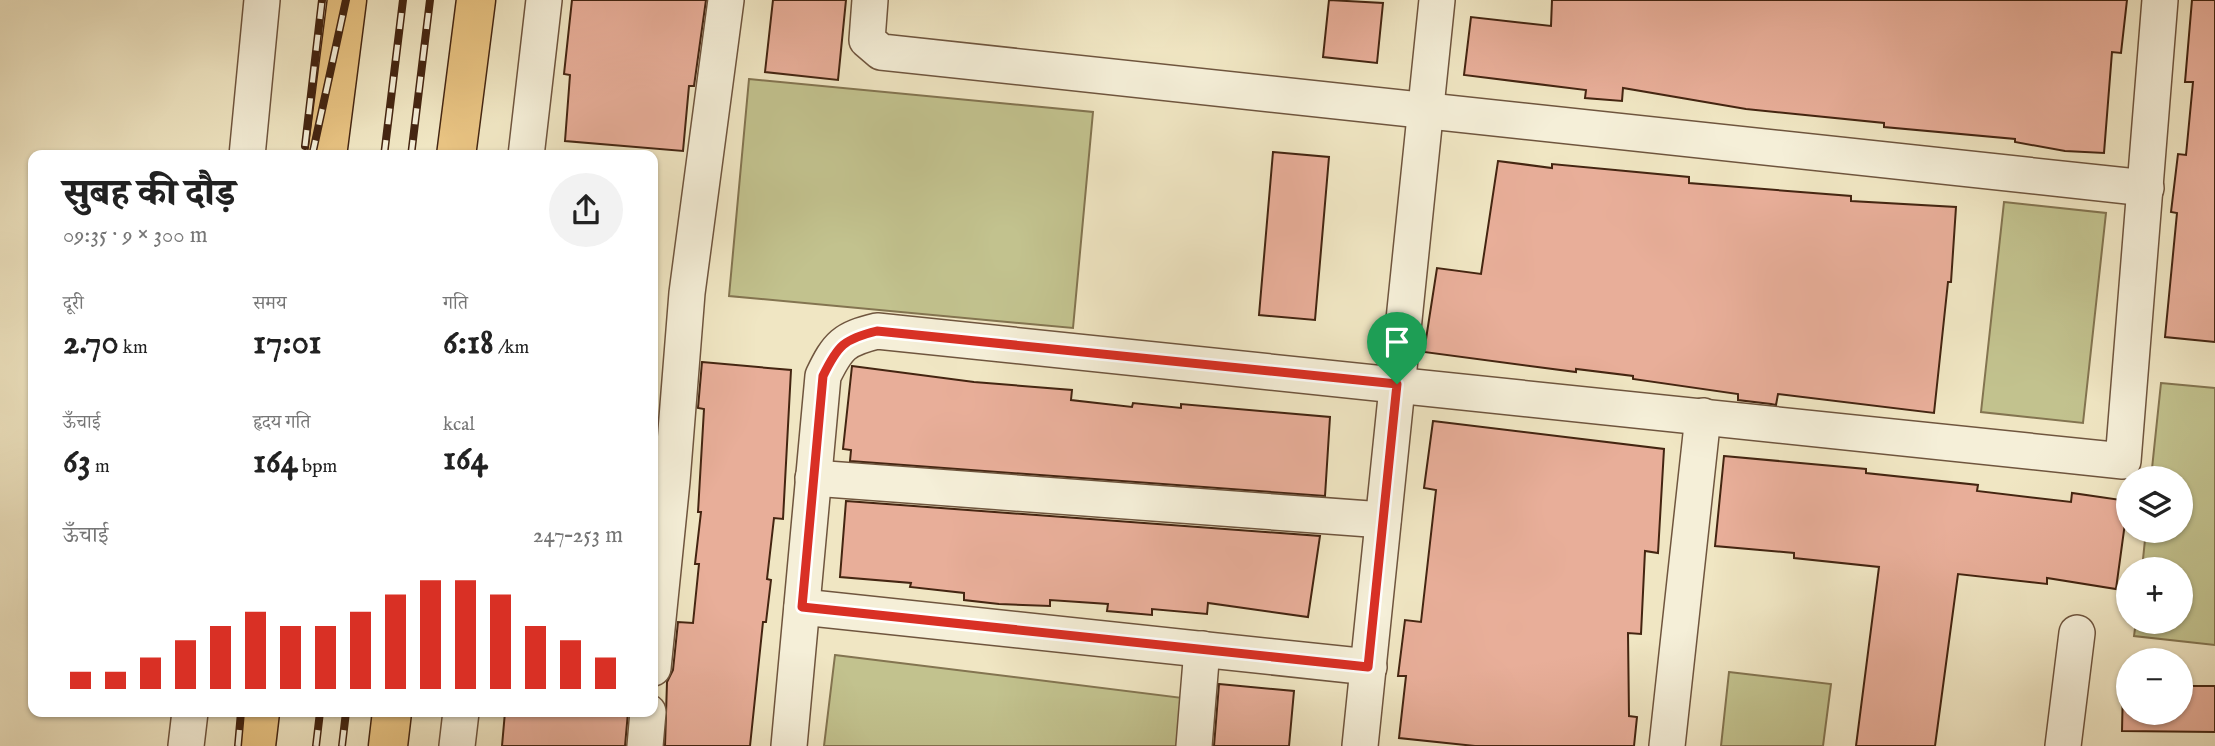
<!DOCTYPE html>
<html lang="hi">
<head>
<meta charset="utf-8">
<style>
	body { margin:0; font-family:"IM FELL English","Noto Serif Devanagari",serif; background:#f2f2f2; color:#222; height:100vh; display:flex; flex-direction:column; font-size:26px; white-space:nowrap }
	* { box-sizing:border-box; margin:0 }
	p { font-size:23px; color:#767676 }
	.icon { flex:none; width:38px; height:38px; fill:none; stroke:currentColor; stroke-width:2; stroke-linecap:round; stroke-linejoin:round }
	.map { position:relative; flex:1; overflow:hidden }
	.side { position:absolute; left:28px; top:150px; width:630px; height:567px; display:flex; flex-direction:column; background:#fff; border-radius:14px; box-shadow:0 2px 5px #0004 }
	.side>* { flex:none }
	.fabs { position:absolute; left:2116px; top:466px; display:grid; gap:14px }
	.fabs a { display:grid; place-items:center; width:77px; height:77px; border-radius:50%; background:#fff; box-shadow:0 2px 5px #0004; font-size:35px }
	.pin { position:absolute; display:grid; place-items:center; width:60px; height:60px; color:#fff; margin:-72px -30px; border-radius:50% 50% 50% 0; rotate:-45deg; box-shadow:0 0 7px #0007 }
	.pin .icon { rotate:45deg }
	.round { display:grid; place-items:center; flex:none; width:74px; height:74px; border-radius:37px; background:#f2f2f2 }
	.summary { display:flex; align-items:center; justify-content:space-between; height:119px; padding:0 35px }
	h1 { font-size:38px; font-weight:800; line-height:52px }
	.stats { display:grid; grid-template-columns:repeat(3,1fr); gap:10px; height:119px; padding:7px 35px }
	.stats div { display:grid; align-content:center }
	.stats b { font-size:35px; font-weight:800 }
	.stats small { font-size:19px; font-weight:400 }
	.stats p { font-size:19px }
	.chart { height:196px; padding:14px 35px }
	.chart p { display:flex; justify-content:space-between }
	.chart svg { width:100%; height:126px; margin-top:7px; stroke:#d93025; stroke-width:6 }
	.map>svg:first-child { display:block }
</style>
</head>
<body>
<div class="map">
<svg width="2215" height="746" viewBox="0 0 2215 746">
	<rect width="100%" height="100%" fill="#f0e6c3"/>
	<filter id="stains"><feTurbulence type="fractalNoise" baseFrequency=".00286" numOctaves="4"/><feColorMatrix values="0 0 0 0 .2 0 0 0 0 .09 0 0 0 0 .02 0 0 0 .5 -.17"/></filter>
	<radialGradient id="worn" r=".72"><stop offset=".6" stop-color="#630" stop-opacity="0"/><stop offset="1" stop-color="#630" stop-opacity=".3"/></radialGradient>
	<g fill="#c2c28e" stroke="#837450" stroke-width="2">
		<path d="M749 79 1093 112 1073 328 729 296Z"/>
		<path d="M2004 202 2106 213 2083 423 1981 412Z"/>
		<path d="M2161 383 2215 388V645L2134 636 2136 621H2180V569H2142L2146 530H2180V478H2151Z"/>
		<path d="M835 655 1183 698 1178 746H824Z"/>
		<path d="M1729 672 1831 684 1823 746H1721Z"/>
	</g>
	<g fill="#e8ae99" stroke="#442511" stroke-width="2">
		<path d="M572 0H706L694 86H689L683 151 565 141 570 75 564 74Z"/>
		<path d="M773 0H846L838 80 765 72Z"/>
		<path d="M1329 0 1383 3 1377 63 1323 57Z"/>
		<path d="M1552 0H2127L2121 53 2112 52 2104 153 2065 151 2015 142V139L1884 127V123L1746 109 1623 88 1622 101 1585 98 1586 90 1464 75 1471 17 1551 26Z"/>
		<path d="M2192 0H2215V342L2165 337 2177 213 2171 212 2178 154 2186 155 2193 82H2185Z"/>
		<path d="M1273 152 1329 157 1315 320 1259 315Z"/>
		<path d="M1498 161 1552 168V164L1689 177V183L1851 196V201L1956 207 1951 282H1948L1934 413 1778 394 1776 405 1771 404 1738 400V394L1633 379V376L1576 369V372L1424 352 1437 268 1481 274Z"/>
		<path d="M702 362 791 370 783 519 774 518 767 579 771 580 766 622H763L750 746H665L667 682 673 670 678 622 693 623 699 564H695L701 512H698L704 409 698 408Z"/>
		<path d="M852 366 974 382 1072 390 1071 400 1132 407 1133 403 1181 408V404L1330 417 1325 496 850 461 851 450 843 449Z"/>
		<path d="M1433 421 1664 449 1658 553 1645 551 1641 634 1628 633 1629 716 1637 717 1634 746H1475L1399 738 1406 676H1398L1405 620 1421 622 1436 490 1424 488Z"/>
		<path d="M1724 456 1866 469V473L1978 485 1977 491 2071 502 2072 493 2128 501 2116 589 2047 578V584L1958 574 1935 746H1856L1879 567 1794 558V553L1715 546Z"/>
		<path d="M846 501 1320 536 1308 617 1208 603 1207 614 1152 609V615L1107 611 1108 604 1050 600V606L999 604 964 600V593L910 587 911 583 840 577Z"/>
		<path d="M1219 684 1294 691 1289 746H1214Z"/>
		<path d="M2123 685H2128V712H2180V686H2215V732L2122 731Z"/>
		<path d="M505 712H628L625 746H502Z"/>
	</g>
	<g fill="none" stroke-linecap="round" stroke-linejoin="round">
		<g stroke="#6f553e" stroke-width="38">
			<g id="minor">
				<path d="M870 0 867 40 881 52 2146 188"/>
				<path d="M247 156 262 0"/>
				<path d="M526 156 544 0"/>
				<path d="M813 478 1383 520"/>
				<path d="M802 607 1369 667"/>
				<path d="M653 668 672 481 687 293 726 0"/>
				<path d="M186 746 190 712"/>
				<path d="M457 746 461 712"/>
				<path d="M645 746 648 712"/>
				<path d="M789 746 823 376C838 345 844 339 877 331L2123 461 2160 0"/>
				<path d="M1194 746 1202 649"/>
				<path d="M1360 746 1437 0"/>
				<path d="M1667 746 1703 416"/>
				<path d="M2063 746 2077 633"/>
			</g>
		</g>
		<g stroke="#442511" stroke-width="41">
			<g id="primary">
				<path d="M327 156 347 0"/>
				<path d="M456 156 476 0"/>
				<path d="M256 746 260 712"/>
				<path d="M388 746 392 712"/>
			</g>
		</g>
		<use href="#minor" stroke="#f5efd8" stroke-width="35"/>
		<use href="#primary" stroke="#e8c382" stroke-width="38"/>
		<g stroke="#442511" stroke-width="8">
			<g id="rail">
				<path d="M305 146 322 0"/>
				<path d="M312 156 346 0"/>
				<path d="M384 156 403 0"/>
				<path d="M411 156 430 0"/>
				<path d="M238 746 241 712"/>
				<path d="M316 746 320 712"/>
				<path d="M342 746 346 712"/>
			</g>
		</g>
		<use href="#rail" stroke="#f5efd8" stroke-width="5" stroke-dasharray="16" stroke-linecap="butt"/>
	</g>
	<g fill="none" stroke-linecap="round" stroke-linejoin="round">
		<g stroke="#fff" stroke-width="14">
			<path id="route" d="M877 331 1397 384 1368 667 802 607 823 376C838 345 844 339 877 331Z"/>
		</g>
		<use href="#route" stroke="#d93025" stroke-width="9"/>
	</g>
	<rect width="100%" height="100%" filter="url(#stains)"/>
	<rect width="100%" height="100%" fill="url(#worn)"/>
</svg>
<div class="fabs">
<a><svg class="icon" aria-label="layers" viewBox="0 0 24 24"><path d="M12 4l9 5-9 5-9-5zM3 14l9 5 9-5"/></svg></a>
<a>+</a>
<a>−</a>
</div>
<div class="pin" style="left:1397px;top:384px;background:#1e9e55"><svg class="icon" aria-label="arrive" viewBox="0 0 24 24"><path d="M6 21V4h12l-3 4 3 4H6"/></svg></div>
<section class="side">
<div class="summary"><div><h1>सुबह की दौड़</h1><p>09:35 · 9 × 300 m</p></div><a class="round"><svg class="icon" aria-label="share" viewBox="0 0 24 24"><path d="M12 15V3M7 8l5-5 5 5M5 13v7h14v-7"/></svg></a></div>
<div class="stats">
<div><p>दूरी</p><b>2.70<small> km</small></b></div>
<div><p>समय</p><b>17:01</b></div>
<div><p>गति</p><b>6:18<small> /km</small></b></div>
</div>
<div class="stats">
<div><p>ऊँचाई</p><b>63<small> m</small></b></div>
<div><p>हृदय गति</p><b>164<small> bpm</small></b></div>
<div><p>kcal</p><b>164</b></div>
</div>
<div class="chart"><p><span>ऊँचाई</span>247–253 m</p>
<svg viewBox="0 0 160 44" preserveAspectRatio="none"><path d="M5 44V38M15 44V38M25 44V33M35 44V27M45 44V22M55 44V17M65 44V22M75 44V22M85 44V17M95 44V11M105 44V6M115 44V6M125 44V11M135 44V22M145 44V27M155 44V33"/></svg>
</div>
</section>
</div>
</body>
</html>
